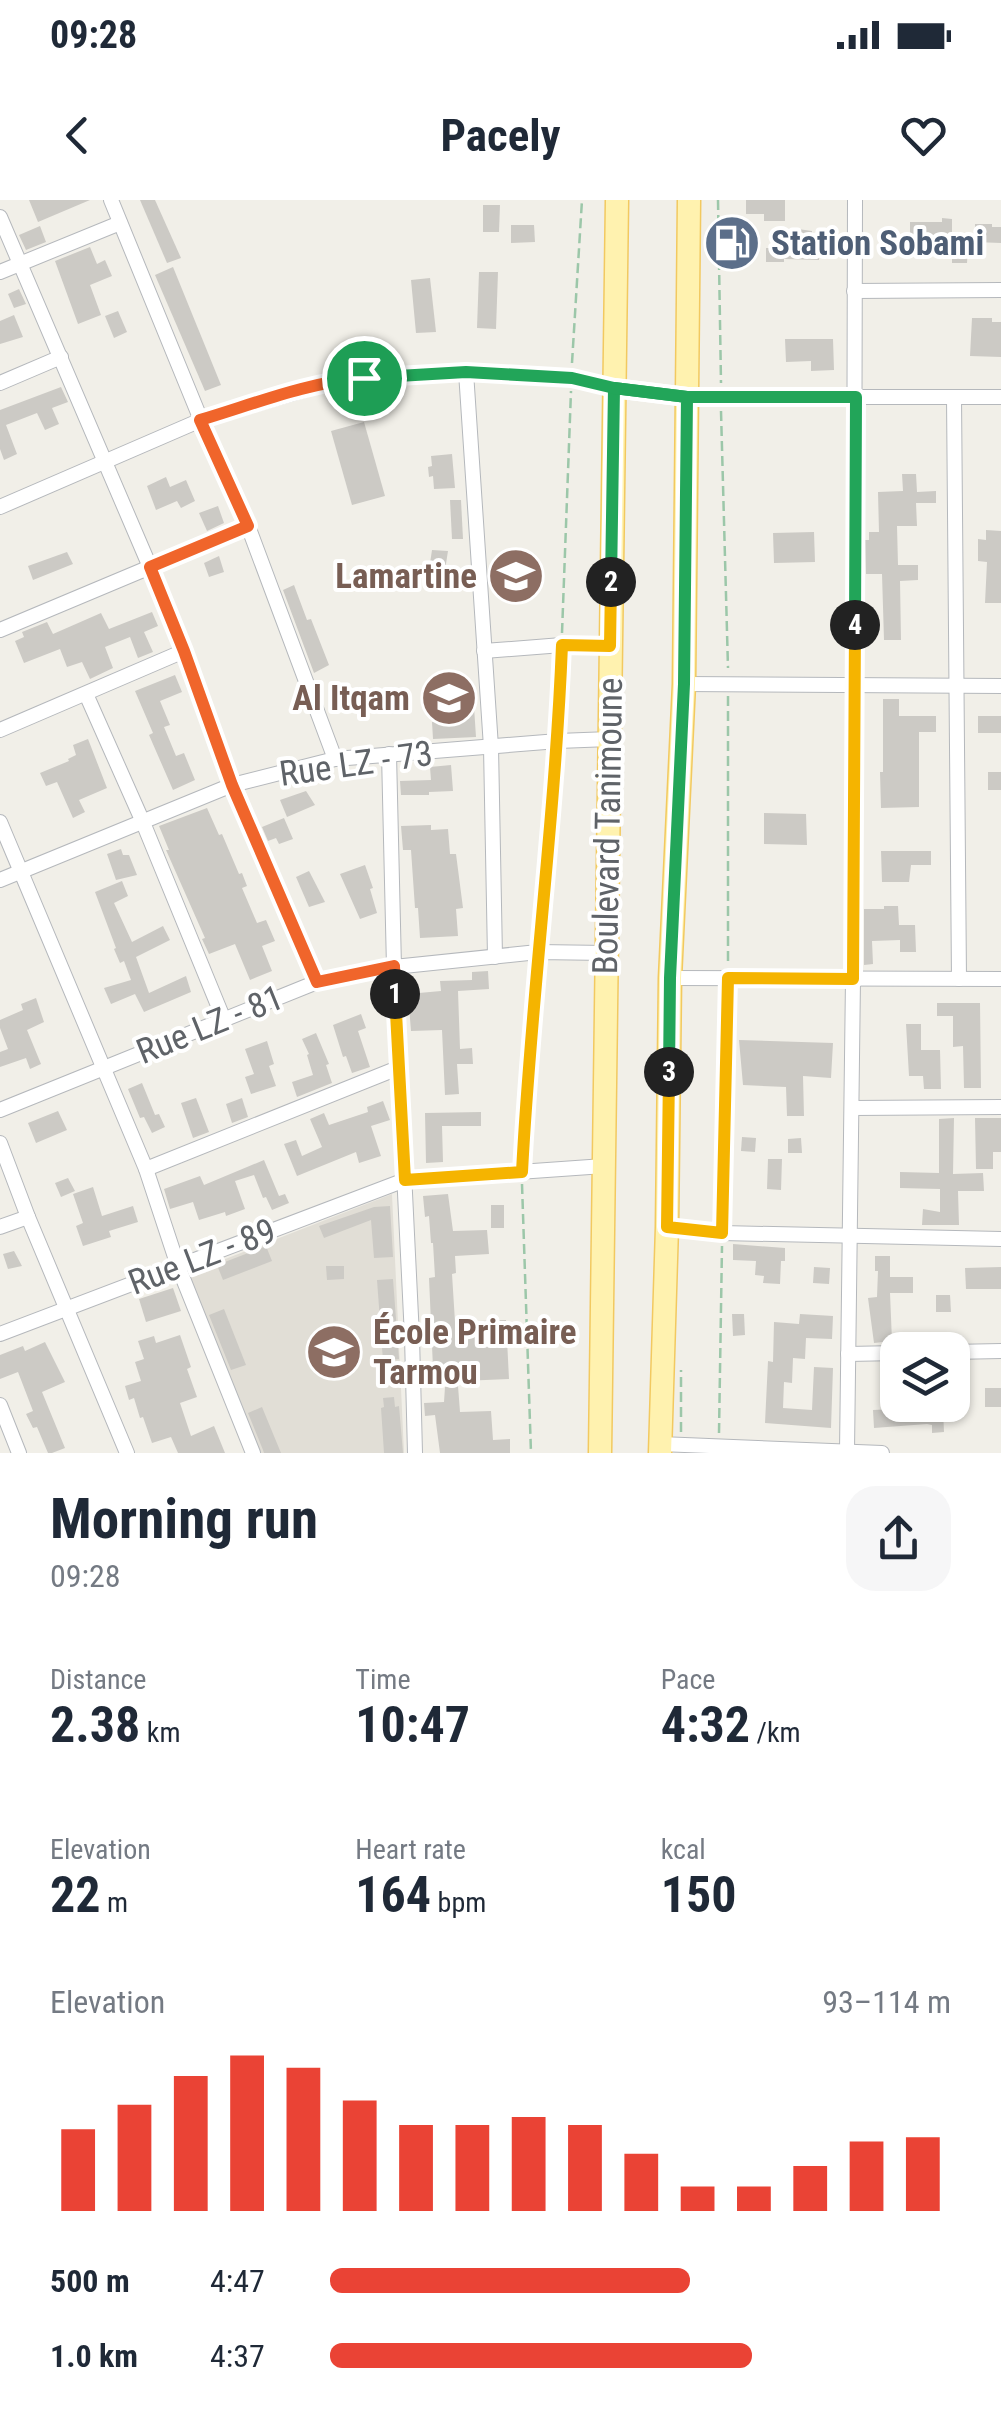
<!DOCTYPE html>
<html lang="en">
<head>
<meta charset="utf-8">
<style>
	body { margin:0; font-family:"Roboto Condensed",sans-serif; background:#f6f6f7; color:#1f2937; height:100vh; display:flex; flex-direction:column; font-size:38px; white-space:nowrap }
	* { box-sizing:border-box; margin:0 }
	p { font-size:32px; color:#747a83 }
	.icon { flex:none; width:55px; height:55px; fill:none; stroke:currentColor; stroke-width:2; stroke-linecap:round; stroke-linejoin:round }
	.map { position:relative; height:1253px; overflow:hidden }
	.drawer { display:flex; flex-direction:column; background:#fff; flex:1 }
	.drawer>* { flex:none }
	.fabs { position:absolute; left:880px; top:1132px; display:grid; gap:20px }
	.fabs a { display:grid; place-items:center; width:90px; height:90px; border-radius:20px; background:#fff; box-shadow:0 2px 8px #0004; font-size:50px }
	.pin { position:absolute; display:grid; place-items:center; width:85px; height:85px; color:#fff; margin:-42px; border:5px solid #fff; border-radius:50%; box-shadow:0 2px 10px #0007 }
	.km { position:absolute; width:50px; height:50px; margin:-25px; border-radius:50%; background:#222; color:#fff; font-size:28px; line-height:50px; text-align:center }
	.round { display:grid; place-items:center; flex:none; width:105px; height:105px; border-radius:30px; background:#f6f6f7 }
	.summary { display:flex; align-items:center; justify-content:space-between; height:170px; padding:0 50px }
	h1 { font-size:55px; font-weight:700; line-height:75px }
	.stats { display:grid; grid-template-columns:repeat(3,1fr); gap:15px; height:170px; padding:10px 50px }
	.stats div { display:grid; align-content:center }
	.stats b { font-size:50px; font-weight:700 }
	.stats small { font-size:28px; font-weight:400 }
	.stats p { font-size:28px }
	.chart { height:280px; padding:20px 50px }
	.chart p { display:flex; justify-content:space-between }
	.chart svg { width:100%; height:180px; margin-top:10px; stroke:#ea4335; stroke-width:6 }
	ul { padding:0 50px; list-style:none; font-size:32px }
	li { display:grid; grid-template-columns:160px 120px 1fr; align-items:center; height:75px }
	li i { height:25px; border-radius:12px; background:#ea4335 }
	.status { display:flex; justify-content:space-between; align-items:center; height:70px; padding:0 50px; background:#fff; direction:ltr }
	.status svg { height:28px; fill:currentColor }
	header { display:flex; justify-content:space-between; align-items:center; height:130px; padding:0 50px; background:#fff; font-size:45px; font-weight:700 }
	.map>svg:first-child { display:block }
</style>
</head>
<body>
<div class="status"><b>09:28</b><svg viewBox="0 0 49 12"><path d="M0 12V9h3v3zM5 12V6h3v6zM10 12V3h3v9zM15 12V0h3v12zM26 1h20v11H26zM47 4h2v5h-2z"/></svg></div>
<header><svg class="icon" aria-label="back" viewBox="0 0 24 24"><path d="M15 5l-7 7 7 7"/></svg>Pacely<svg class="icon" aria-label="heart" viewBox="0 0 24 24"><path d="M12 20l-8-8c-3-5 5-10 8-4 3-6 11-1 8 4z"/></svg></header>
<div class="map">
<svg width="1001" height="1253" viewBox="0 0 1001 1253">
	<rect width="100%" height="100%" fill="#f1efe8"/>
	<path fill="#e1ded6" d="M392 994 404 1253H258L187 1074Z"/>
	<g fill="#cccac5">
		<path d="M29 0H90L38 22Z"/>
		<path d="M140 0H155L181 58 167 63Z"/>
		<path d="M746 0H785V21H764V14H746Z"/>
		<path d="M483 5H500L499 32H483Z"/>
		<path d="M942 18 952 19V38H926V43H910V22H942Z"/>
		<path d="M975 24H992V27H1001V43L975 42Z"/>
		<path d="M511 25H534L535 42 511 43Z"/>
		<path d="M40 26 46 42 26 50 19 35Z"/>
		<path d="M791 28 812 31V46L820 47 819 60 784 59V62H766V48H791Z"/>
		<path d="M952 46H968L967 63H952Z"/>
		<path d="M90 47 97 64 105 60 112 76 90 85 101 115 78 124 55 61Z"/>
		<path d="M173 67 221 185 205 191 155 75Z"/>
		<path d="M479 72H498L496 129 477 128Z"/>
		<path d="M430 78 436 132 416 133 411 80Z"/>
		<path d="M19 89 26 104 14 108 8 94Z"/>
		<path d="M118 111 127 132 114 138 105 116Z"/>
		<path d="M14 115 23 137 0 144V121Z"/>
		<path d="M972 118H992V122H1001V157L970 156Z"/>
		<path d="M785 139H833L834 170 811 171V161L786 162Z"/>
		<path d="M61 187 68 202 52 208 59 224 45 230 37 213 6 225 17 254 4 260 0 249V210Z"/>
		<path d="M364 222 385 296 352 305 331 231Z"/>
		<path d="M452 254 455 288 434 289 433 276 429 277 428 267 432 266 431 256Z"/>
		<path d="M902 274H916L917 292 936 291V303H916L917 326H897L898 365H918V380L900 381 901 440H884L882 374H866L865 340H869V332H879L878 292 903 291Z"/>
		<path d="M166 277 170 287 186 280 195 301 181 308 177 301 156 310 147 286Z"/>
		<path d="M450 300H461L463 339H452Z"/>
		<path d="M218 306 224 323 207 331 199 313Z"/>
		<path d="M986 330 1001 331V403H985L987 362 978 361V339L986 340Z"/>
		<path d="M814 332 815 362 774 363 773 333Z"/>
		<path d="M432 350 448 351 445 370H429Z"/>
		<path d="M67 352 73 364 33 380 28 366Z"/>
		<path d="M219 356 224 372 209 377 204 363Z"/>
		<path d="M294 385 307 420 311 419 329 465 314 473 283 390Z"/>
		<path d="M152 412 158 426 144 432 153 452 138 458 130 437 105 447 113 468 90 479 82 462 67 467 60 449 24 463 15 441 24 437 22 432 47 422 53 434 101 413 109 429Z"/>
		<path d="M175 475 182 492 160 501 170 525 164 527 176 556 184 553 195 580 173 590 149 535 153 533 135 491Z"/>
		<path d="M883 499H899V516H936V532H919V607L881 608 880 572H883Z"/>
		<path d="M474 507 476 537 433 539 432 522 462 521 461 508Z"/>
		<rect x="978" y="516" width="23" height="17"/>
		<path d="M88 539 107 588 79 600 85 612 73 618 57 582 46 586 40 573 69 561 68 559 76 555 73 545Z"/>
		<path d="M451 565 453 591 429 592V595H401L400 581 431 580 430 567Z"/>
		<rect x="988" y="572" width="13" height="18"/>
		<path d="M306 591 315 605 287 617 280 600Z"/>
		<path d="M207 608 219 635 222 634 239 674 242 673 247 686 242 688 257 723 266 720 275 741 262 746 272 771 250 780 235 744 209 754 202 739 205 738 166 650H169L159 626Z"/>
		<path d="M764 613 806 614 807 645 764 644Z"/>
		<path d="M284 618 293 639 279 644 276 638 268 641 262 627Z"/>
		<path d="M431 625V630L448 629 450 654H456L463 708 456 709 458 736 420 738 418 708H415L411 650H403L401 626Z"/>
		<path d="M121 649 123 655H129L137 675 116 680 107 654Z"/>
		<path d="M881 651H931V665H911L909 682H882Z"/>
		<path d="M365 665 373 688 370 689 377 713 360 719 340 674Z"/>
		<path d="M309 671 325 702 309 707 296 677Z"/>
		<path d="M122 681 128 696 114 703 132 742 163 726 170 740 136 757 149 793 186 776 191 792 144 812 135 794 111 804 104 788 131 780 124 761 120 763 114 749 116 748 95 692Z"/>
		<path d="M884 706H898L899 725H915L916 752H900V740L872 741 873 764 864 765V709H884Z"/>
		<path d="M488 771 489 789 458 791 460 849 472 848 473 864H457L459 894 445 895 442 830 411 831 408 794 441 791 440 781 472 780V772Z"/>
		<path d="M36 798 44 822 27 830 41 864 30 869 26 858 0 867V852L8 849 0 828V820L23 810 21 804Z"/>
		<path d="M937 803H980L981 888H964L963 846 953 847V816H937Z"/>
		<path d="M361 814 366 828 358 831 370 867 352 873 346 856 343 857 333 825Z"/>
		<path d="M906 824H921V850H940L941 889H924L923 876H909Z"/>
		<path d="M316 833 329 864 326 865 332 883 297 897 292 882 313 875 307 855 309 854 302 839Z"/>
		<path d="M739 840 833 843 831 878 803 876 804 916H787L786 887 743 885Z"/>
		<path d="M267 841 274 864 269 866 276 886 251 894 245 877 254 874 245 849Z"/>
		<path d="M142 883 155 915 159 914 165 927 152 933 144 917 140 918 128 889Z"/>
		<path d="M196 898 209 932 193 938 181 903Z"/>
		<path d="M242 898 248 917 232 923 226 904Z"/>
		<path d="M383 901 390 920 371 926 381 956 359 963 356 952 297 976 284 944 296 940 302 956 322 947 310 919 324 913 329 925 368 912 367 907Z"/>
		<path d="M58 911 67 930 36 943 28 923Z"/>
		<path d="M481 912V926H442L443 962 426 963 425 913Z"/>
		<path d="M954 918 953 974 983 973 984 991H958L959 1025H922L923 1009 940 1012V989L900 988V972L939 973V919Z"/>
		<path d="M975 918H1001V952H993V969H976Z"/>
		<path d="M742 937 756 938 755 952 741 951Z"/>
		<path d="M801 938 802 953H788V939Z"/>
		<path d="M768 959H782L781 990 767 989Z"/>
		<path d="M264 960 279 996 285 994 289 1003 272 1010 266 997 263 998 254 975 235 981 245 1009 226 1016 225 1012 199 1020 193 1002 170 1009 164 989 200 976 204 985Z"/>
		<path d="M68 978 75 991 61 997 55 983Z"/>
		<path d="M93 987 102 1016 133 1006 138 1022 109 1031 111 1037 83 1046 76 1026 83 1023 73 994Z"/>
		<path d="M448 994 453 1031 487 1030 489 1054 455 1056 456 1073 452 1074 455 1122 506 1120 509 1179 462 1181 461 1167 433 1168 429 1078 435 1077 433 1043H431L429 1016 425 1017 423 996Z"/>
		<rect x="491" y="1005" width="13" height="23"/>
		<path d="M390 1006 393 1057 374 1058 371 1020 324 1038 319 1026 374 1007Z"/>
		<path d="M733 1044 785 1048V1061H781L780 1084 763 1083 764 1076 755 1075 756 1061 733 1060Z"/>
		<path d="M266 1046 272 1061 223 1080 217 1065Z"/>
		<path d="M14 1051 22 1066 8 1069 3 1054Z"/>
		<path d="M875 1056H890V1077H913V1093H890L892 1141 874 1143 868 1098 877 1097 878 1071H875Z"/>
		<path d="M326 1066H344V1079L327 1080Z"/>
		<path d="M814 1067 830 1068 829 1084 813 1083Z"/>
		<path d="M1001 1067V1089H966L965 1068Z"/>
		<path d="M393 1079 399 1159 383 1161 377 1080Z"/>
		<path d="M173 1088 181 1111 146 1122 139 1099Z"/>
		<path d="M936 1095H950L951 1112H936Z"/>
		<path d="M224 1109 246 1165 231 1170 209 1115Z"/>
		<path d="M732 1114H744L745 1135 733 1136Z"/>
		<path d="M800 1114 833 1116 832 1139 806 1138 805 1159 793 1158 792 1183 784 1182 783 1208 812 1210 814 1167 833 1168 831 1228 765 1223 768 1161 773 1162 774 1122 799 1124Z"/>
		<path d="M180 1135 191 1167 187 1169 197 1197 180 1203 191 1236 214 1226 225 1253H178L171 1237 152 1243 143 1217 140 1218 134 1198 129 1200 125 1186 141 1181 135 1162 144 1159 138 1141 154 1136 156 1143Z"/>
		<path d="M45 1142 65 1182 42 1192 65 1248 52 1253H48L37 1227 33 1228 26 1214 33 1211 18 1172 0 1179V1155L23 1146 25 1151Z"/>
		<path d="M458 1186 460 1212 491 1211 493 1240 510 1239V1253H440L435 1215 425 1216 424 1203 444 1202 445 1187Z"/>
		<rect x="985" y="1188" width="16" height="19"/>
		<path d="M394 1197 395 1207 399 1206 403 1253H384L381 1208 384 1207 383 1198Z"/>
		<path d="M893 1205H919L921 1212 943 1210 944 1232 932 1233V1225L927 1224 874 1228 873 1210 893 1209Z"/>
		<path d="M262 1207 281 1253H264L263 1250 248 1213Z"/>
	</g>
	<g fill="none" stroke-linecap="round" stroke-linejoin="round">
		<g stroke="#b5b8bc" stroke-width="16">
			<g id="minor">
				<path d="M111 0 201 220 248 326 335 559"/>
				<path d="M0 17 150 367 184 451 232 585 317 782"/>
				<path d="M0 72 120 23"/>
				<path d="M854 91 1001 90"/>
				<path d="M466 172 491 547 495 757"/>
				<path d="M0 183 61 157"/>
				<path d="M954 197 959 779"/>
				<path d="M0 307 201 220 338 180 466 172 571 178 614 188 687 197H1001"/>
				<path d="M0 430 248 326"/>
				<path d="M484 451 562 445 610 446"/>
				<path d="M684 484 1001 486"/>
				<path d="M86 494 142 620 224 820"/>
				<path d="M0 530 184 451"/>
				<path d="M389 554 394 767 412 1137 415 1253"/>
				<path d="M0 622 146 969 178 1066 253 1253"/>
				<path d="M0 680 232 585 335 559 558 541 610 539"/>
				<path d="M670 778 1001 779"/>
				<path d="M852 908 1001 907"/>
				<path d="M0 910 317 782 394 767 538 752 606 753"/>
				<path d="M0 943 28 1017 127 1253"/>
				<path d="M146 969 398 868"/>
				<path d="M0 1027 28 1017"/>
				<path d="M667 1027 722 1033 1001 1039"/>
				<path d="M0 1134 405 980 604 966"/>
				<path d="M952 1152 1001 1151"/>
				<path d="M848 1154 898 1153"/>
				<path d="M0 1205 19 1253"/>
				<path d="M660 1244 882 1253"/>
				<path d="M847 1251 853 779 855 0"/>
			</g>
		</g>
		<g stroke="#f2c960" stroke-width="25">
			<g id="primary">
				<path d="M600 1253 617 0"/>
				<path d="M660 1253 667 1027 670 778 684 484 689 0"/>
			</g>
		</g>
		<g stroke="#9cc7a9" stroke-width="2.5" stroke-dasharray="10 5" stroke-linecap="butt">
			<path d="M718 0 721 183"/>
			<path d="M572 163 582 0"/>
			<path d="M721 211 728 468"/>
			<path d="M562 433 571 191"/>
			<path d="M728 496V763"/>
			<path d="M559 528 562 456"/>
			<path d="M539 737 557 556"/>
			<path d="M522 956 537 765"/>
			<path d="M522 984 531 1253"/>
			<path d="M722 1018 728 791"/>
			<path d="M681 1232V1170"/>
			<path d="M719 1233 722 1046"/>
		</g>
		<use href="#minor" stroke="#fff" stroke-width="14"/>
		<use href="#primary" stroke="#fff2af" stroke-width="22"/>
	</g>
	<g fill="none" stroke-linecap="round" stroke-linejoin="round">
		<g stroke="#fff" stroke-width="20">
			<path id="split-1" d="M364 178C308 182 254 204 200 220L248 326 150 367 184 451 232 585 317 782 394 766 395 794"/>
		</g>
		<g stroke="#fff" stroke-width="20">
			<path id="split-2" d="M395 794 405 980 522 972C531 796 555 621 562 445L610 446 611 382"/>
		</g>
		<g stroke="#fff" stroke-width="20">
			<path id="split-3" d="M611 382 614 188 687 197 684 484 670 778 669 872"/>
		</g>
		<g stroke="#fff" stroke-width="20">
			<path id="split-4" d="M669 872 667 1027 722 1033 728 778 853 779 855 425"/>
		</g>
		<g stroke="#fff" stroke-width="20">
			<path id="split-5" d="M364 178 466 172 572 178 614 188 687 197H856L855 425"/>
		</g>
		<use href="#split-1" stroke="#f0652b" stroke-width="12"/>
		<use href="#split-2" stroke="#f5b400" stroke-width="12"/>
		<use href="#split-3" stroke="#22a559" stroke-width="12"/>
		<use href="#split-4" stroke="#f5b400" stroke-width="12"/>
		<use href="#split-5" stroke="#22a559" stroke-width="12"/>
	</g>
	<defs>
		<g id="fuel-disc" transform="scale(2.875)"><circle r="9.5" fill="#5c6f8a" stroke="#fff"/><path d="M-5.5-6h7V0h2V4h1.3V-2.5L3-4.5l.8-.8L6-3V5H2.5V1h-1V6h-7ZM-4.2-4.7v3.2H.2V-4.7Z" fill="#fff"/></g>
		<g id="school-disc" transform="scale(2.875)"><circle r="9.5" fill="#8d6e63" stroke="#fff"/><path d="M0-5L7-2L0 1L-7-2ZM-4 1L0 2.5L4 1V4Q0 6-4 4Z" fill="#fff"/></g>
	</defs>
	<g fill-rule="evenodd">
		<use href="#fuel-disc" x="732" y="43"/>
		<use href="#school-disc" x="516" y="376"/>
		<use href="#school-disc" x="449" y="498"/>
		<use href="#school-disc" x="334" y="1152"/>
	</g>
	<g text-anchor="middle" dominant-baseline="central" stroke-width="8" stroke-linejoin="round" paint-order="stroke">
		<g font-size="35" font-weight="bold" fill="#4e5e75" stroke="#fff" text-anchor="start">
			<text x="771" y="43">Station Sobami</text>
		</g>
		<g font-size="35" font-weight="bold" fill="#785e54" stroke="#fff" text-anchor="end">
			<text x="477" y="376">Lamartine</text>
			<text x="410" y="498">Al Itqam</text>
			<text x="373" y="1132" text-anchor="start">École Primaire<tspan x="373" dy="40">Tarmou</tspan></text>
		</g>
		<g font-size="35" fill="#5f6368" stroke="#fff">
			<text transform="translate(356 564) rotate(-8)">Rue LZ - 73</text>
			<text transform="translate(608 626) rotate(-89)">Boulevard Tanimoune</text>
			<text transform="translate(210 825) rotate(-22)">Rue LZ - 81</text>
			<text transform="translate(202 1057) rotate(-21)">Rue LZ - 89</text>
		</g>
	</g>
</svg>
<div class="fabs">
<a><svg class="icon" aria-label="layers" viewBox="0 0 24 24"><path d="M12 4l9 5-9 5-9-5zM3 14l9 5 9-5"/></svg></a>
</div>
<div class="pin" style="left:364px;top:178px;background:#1e9e55"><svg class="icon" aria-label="arrive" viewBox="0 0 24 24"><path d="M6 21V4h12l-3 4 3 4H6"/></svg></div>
<b class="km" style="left:395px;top:794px">1</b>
<b class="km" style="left:611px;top:382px">2</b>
<b class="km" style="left:669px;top:872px">3</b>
<b class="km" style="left:855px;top:425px">4</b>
</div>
<section class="drawer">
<div class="summary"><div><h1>Morning run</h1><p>09:28</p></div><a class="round"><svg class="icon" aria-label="share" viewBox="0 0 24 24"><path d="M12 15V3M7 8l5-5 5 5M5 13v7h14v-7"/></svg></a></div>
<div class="stats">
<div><p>Distance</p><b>2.38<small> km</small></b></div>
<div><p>Time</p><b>10:47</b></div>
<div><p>Pace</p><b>4:32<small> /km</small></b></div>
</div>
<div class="stats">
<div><p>Elevation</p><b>22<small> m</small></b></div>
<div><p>Heart rate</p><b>164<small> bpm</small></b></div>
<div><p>kcal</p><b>150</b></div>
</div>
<div class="chart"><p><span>Elevation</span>93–114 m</p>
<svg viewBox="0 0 160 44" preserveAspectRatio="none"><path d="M5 44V24M15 44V18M25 44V11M35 44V6M45 44V9M55 44V17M65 44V23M75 44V23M85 44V21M95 44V23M105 44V30M115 44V38M125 44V38M135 44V33M145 44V27M155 44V26"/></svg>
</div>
<ul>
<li><b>500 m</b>4:47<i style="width:58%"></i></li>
<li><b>1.0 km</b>4:37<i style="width:68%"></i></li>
</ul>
</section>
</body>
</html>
